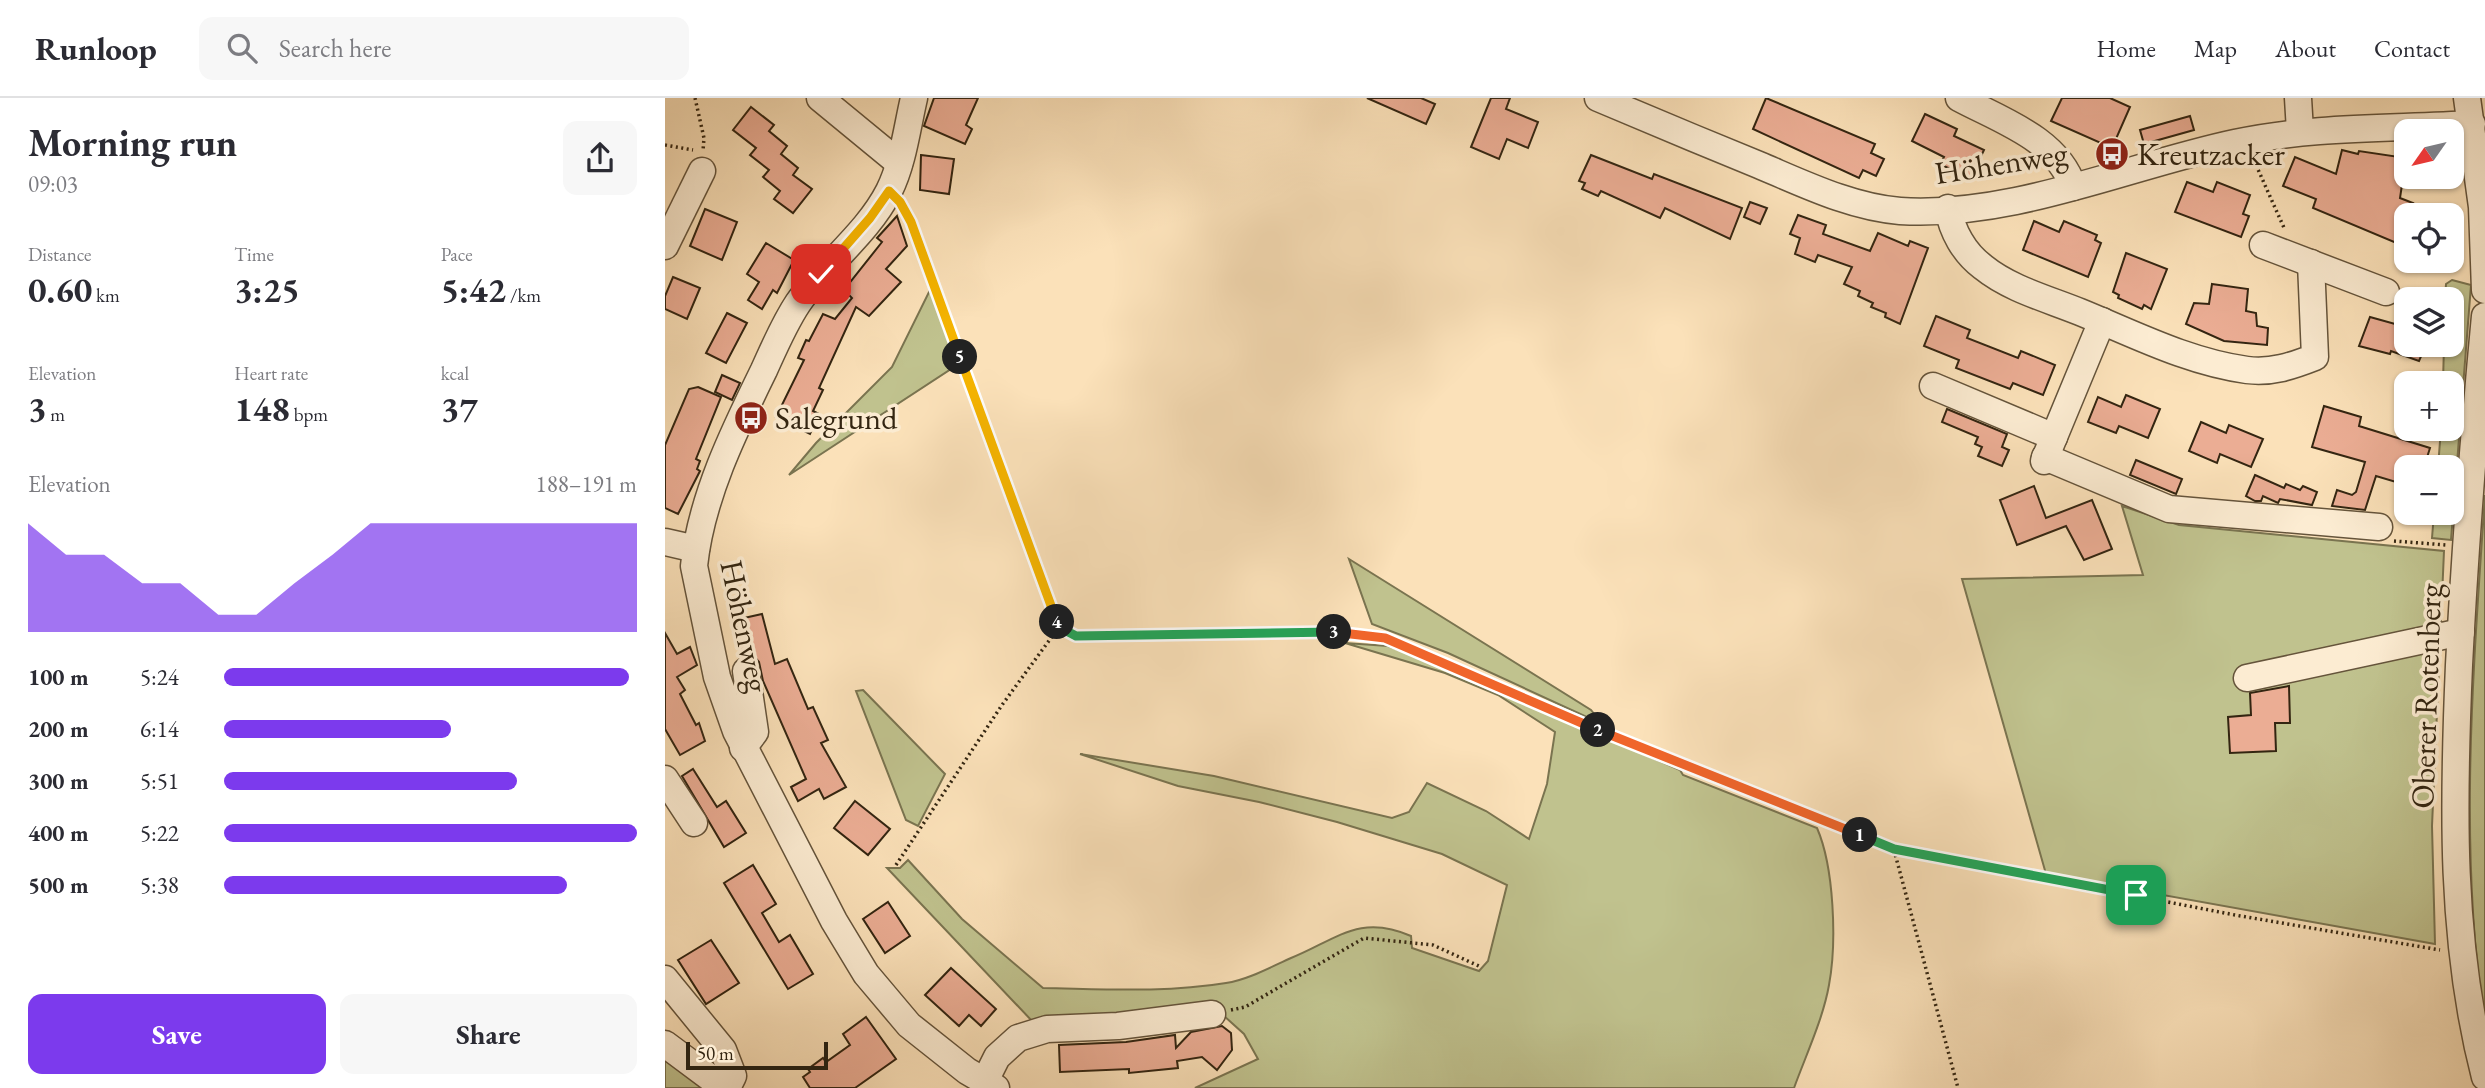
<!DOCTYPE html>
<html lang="en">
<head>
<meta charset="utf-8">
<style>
	body { margin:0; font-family:"EB Garamond",serif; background:#f7f7f7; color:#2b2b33; height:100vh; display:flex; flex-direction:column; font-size:26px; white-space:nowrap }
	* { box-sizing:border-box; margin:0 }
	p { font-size:23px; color:#7c7c81 }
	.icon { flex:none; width:38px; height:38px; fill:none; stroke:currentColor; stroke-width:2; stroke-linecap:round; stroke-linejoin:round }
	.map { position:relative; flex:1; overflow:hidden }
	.panel { display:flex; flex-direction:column; background:#fff; width:665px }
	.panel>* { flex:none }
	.needle { width:46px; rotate:236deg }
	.controls { position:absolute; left:1729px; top:21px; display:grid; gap:14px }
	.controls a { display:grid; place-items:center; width:70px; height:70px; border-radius:14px; background:#fff; box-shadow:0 2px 5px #0004; font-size:35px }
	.scale { position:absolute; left:21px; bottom:18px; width:142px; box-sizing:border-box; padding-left:7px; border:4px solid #332511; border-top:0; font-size:19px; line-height:24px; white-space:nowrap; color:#332511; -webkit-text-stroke:5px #fcecd2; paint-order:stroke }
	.pin { position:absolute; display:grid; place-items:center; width:60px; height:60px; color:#fff; margin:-30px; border-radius:14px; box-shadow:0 4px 10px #0006 }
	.km { position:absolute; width:35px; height:35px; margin:-18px; border-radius:50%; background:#222; color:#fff; font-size:19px; line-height:35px; text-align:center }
	.round { display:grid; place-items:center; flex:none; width:74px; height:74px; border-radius:14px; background:#f7f7f7 }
	.summary { display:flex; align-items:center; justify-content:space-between; height:119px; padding:0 28px }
	h1 { font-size:38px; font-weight:700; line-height:52px }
	.metrics { display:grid; grid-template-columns:repeat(3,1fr); gap:10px; height:119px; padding:7px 28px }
	.metrics div { display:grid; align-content:center }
	.metrics b { font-size:35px; font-weight:700 }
	.metrics small { font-size:19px; font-weight:400 }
	.metrics p { font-size:19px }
	.chart { height:196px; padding:14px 28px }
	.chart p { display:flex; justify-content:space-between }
	.chart svg { width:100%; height:126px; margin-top:7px; fill:#7c3aed; opacity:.7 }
	.button { display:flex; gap:14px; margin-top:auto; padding:14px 28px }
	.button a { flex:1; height:80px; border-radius:14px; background:#7c3aed; color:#fff; font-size:28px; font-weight:700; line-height:80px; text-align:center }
	.button a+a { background:#f7f7f7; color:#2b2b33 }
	ul { padding:0 28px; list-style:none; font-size:23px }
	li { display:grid; grid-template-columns:112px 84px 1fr; align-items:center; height:52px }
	li i { height:18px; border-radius:9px; background:#7c3aed }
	header { display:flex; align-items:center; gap:42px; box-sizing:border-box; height:98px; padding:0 35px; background:#fff; border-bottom:2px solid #e1e1e2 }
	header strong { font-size:33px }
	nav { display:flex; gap:38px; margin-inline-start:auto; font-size:24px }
	.search { width:490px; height:63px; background:#f7f7f7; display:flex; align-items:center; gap:18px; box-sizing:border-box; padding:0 24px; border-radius:14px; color:#7c7c81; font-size:26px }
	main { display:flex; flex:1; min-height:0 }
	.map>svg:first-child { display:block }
</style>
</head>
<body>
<header>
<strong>Runloop</strong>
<div class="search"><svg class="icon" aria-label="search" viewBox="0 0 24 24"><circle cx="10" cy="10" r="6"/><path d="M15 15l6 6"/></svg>Search here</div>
<nav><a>Home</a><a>Map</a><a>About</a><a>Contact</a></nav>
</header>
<main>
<section class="panel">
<div class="summary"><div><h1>Morning run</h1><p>09:03</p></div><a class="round"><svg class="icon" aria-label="share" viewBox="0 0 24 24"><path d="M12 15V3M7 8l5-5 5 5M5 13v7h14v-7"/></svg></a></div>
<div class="metrics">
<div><p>Distance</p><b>0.60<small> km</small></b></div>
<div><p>Time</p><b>3:25</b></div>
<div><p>Pace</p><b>5:42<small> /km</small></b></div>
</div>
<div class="metrics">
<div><p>Elevation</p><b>3<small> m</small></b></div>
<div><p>Heart rate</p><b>148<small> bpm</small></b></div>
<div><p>kcal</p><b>37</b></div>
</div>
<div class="chart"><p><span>Elevation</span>188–191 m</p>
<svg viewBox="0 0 160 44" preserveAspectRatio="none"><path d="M0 44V6L10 17L20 17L30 27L40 27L50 38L60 38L70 27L80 17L90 6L100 6L110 6L120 6L130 6L140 6L150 6L160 6V44z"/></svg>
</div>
<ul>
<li><b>100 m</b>5:24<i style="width:98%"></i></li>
<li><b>200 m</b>6:14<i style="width:55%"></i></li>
<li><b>300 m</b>5:51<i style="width:71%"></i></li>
<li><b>400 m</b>5:22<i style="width:100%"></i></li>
<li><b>500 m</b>5:38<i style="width:83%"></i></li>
</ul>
<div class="button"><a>Save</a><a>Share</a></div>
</section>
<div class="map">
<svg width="1820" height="990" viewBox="0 0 1820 990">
	<rect width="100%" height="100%" fill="#fbe1b9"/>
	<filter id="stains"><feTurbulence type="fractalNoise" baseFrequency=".00286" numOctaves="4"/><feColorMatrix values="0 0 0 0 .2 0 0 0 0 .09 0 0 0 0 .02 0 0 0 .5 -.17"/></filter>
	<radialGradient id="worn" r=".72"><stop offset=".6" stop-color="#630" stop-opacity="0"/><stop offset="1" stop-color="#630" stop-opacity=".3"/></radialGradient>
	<g fill="#c0c28e" stroke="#7a7450" stroke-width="2">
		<path d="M1787 182 1806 187 1786 442 1767 440 1769 415H1787V369H1773L1776 331H1787V285H1778L1779 247H1787V201H1780L1781 186Z"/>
		<path d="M265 192 292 267 124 377 151 345 227 269Z"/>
		<path d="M1820 397V930C1793 752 1808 575 1820 397Z"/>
		<path d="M1457 408 1514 427 1779 453 1767 728 1770 846 1381 776 1297 481 1478 477Z"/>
		<path d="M684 461 926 612 937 626 783 555 707 526Z"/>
		<path d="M680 545 723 548 775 567 1015 672 1018 677 1152 730C1169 769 1172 844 1164 887 1158 921 1141 957 1129 990H530L593 961 579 936 548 908 368 924 222 770H235L243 762 297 821 378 890C438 891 501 895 561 885 582 882 606 869 626 860 671 842 694 815 746 838L747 850 814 873 823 863 842 787 777 756 672 724 594 704 513 688 415 656 549 678 727 720 744 714 762 685 821 713 864 741 882 686 890 634 833 597 780 575Z"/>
		<path d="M198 592 280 676 253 728 241 722 191 593Z"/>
		<path d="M0 960 41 990H0Z"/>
	</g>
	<g fill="#ebad94" stroke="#332511" stroke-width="2">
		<path d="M269 0H313L301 27 307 31 300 46 259 28Z"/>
		<path d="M702 0H756L770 6 761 26Z"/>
		<path d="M826 0H845L841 11 873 24 863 50 842 41 834 61 806 49Z"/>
		<path d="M1101 0 1210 46 1206 55 1219 61 1211 78 1198 72 1194 80 1088 31Z"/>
		<path d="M1397 0H1445L1465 9 1447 50 1386 23Z"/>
		<path d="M86 9 109 27 104 33 122 48 116 56 133 70 128 77 147 91 128 115 109 101 115 93 98 79 104 72 85 57 91 50 68 32Z"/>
		<path d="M1260 16 1292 31 1289 38 1319 52 1305 81 1275 66 1279 59 1247 43Z"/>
		<path d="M1525 18 1529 32 1479 46 1475 32Z"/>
		<path d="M1677 52 1693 56 1694 53 1741 60 1735 100 1748 105 1741 117V149L1648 110 1651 101 1618 88 1630 59 1671 76Z"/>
		<path d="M256 57 289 61 284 96 255 92Z"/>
		<path d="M926 57 987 81 989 76 1077 110 1065 141 1000 110 995 120 936 93 933 98 917 91 920 85 914 83Z"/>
		<path d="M1522 84 1548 94 1552 84 1585 97 1578 116 1584 118 1576 139 1510 114Z"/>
		<path d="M1085 104 1102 110 1095 126 1079 119Z"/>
		<path d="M40 111 72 124 57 162 25 148Z"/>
		<path d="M1133 117 1161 127 1158 136 1205 153 1213 135 1243 148 1245 143 1263 150 1235 226 1220 219 1221 215 1206 209 1208 205 1193 198 1195 193 1179 186 1187 169 1153 157 1150 164 1130 156 1135 140 1125 136Z"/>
		<path d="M232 118 242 148 221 171 236 184 204 218 191 209 154 290 158 292 148 313 154 316 145 336 111 319 139 262 133 260 141 242 144 243 158 216 170 221 187 200 179 192 217 144 212 140Z"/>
		<path d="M1369 123 1394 134 1399 123 1432 137 1430 142 1436 145 1423 179 1358 152Z"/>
		<path d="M101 145 129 162 112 195 108 192 97 211 83 202 94 184 82 176Z"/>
		<path d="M1461 155 1502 171 1486 211 1479 207 1477 211 1453 200 1454 197 1448 194Z"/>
		<path d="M8 179 35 190 22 221 0 211V198Z"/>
		<path d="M1547 186 1583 191 1581 213 1591 215 1592 228 1603 230 1602 247 1559 243 1521 226 1529 205 1544 206Z"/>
		<path d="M62 215 82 225 61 265 41 255Z"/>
		<path d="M1271 218 1305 232 1302 240 1353 260 1356 253 1390 267 1378 297 1348 285 1345 291 1291 270 1294 262 1259 248Z"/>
		<path d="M1705 219 1741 229V247H1761L1754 263 1726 253 1725 256 1694 248Z"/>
		<path d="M57 277 75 285 67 302 50 294Z"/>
		<path d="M33 289 56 299 31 361 35 363 32 371 35 373 13 416 0 410V347L24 291Z"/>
		<path d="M1461 297 1495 311 1483 340 1454 328 1451 335 1423 324 1433 299 1456 309Z"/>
		<path d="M1659 308 1696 319 1694 328 1765 350 1759 369H1741V387L1711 378 1700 412 1667 408 1672 392 1687 397 1691 394 1700 364 1647 349Z"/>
		<path d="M1282 311 1342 336 1337 349 1344 352 1337 368 1313 358 1317 349 1310 346 1313 339 1277 324Z"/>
		<path d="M1536 324 1561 335 1564 327 1598 341 1586 369 1555 356 1552 365 1524 353Z"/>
		<path d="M1471 362 1517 381 1511 396 1465 377Z"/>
		<path d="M1590 377 1619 390 1621 386 1635 392 1638 388 1652 394 1647 407 1615 401 1613 405 1598 398 1596 403H1590L1581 398Z"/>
		<path d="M1369 388 1381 420 1427 402 1447 451 1419 462 1401 428 1352 447 1335 402Z"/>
		<path d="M97 516 110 566 122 561 143 611 148 609 163 642 156 645 181 689 159 701 154 691 133 703 126 689 141 681 98 583 94 564 87 556 78 558 70 522Z"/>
		<path d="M0 535 12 556 25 549 32 567 12 579 20 592 15 596 31 627 34 625 40 643 15 657 0 631Z"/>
		<path d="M1624 588 1625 625H1610L1611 653 1565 655 1563 619 1586 617 1585 595Z"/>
		<path d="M28 671 52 709 61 703 81 735 59 749 17 678Z"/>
		<path d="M190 703 225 731 203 757 169 730Z"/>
		<path d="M88 767 111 806 97 815 114 844 125 837 148 876 123 891 59 785Z"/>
		<path d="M223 804 245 838 220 855 198 821Z"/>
		<path d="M46 842 74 885 41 906 13 862Z"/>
		<path d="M286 870 331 911 316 928 304 917 294 928 260 897Z"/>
		<path d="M201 919 231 961 190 990H145L138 979 145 974 143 971 158 960 161 964 185 947 178 936Z"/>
		<path d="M557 928 566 935 567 952 552 972 537 959 512 963 513 970 464 975V971L395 974 394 947 461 944 510 937 511 950 526 934Z"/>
	</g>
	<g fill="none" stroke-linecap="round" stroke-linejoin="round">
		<g stroke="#65543b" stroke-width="29">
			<g id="minor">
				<path d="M155 0 234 65"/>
				<path d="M249 0C242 30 238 65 224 93 202 136 160 166 133 205 119 226 109 250 99 272 69 333 36 400 29 468L52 579 71 633 169 823 201 876 244 927 302 973 331 990"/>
				<path d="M933 0C987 23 1040 45 1094 67 1139 86 1186 109 1235 113 1348 120 1462 68 1570 45 1648 28 1728 31 1807 26"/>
				<path d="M1294 0C1335 22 1393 41 1408 89"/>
				<path d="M1633 0 1635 33"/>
				<path d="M1802 0 1817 109 1820 192"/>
				<path d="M1283 110C1287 133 1299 155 1318 169 1345 191 1383 201 1415 214 1469 236 1523 264 1582 272 1607 275 1627 268 1650 259L1646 165"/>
				<path d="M1598 147 1721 194"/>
				<path d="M0 148 37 73"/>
				<path d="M1820 218C1809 334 1800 451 1794 567 1788 706 1785 844 1820 979"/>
				<path d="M1268 288 1389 339"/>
				<path d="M1380 359 1504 411 1714 429"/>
				<path d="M1379 363 1437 223"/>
				<path d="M0 444 31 451"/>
				<path d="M1582 580 1796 534"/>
				<path d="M78 650 90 634 81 573"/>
				<path d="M0 681 29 725"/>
				<path d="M0 881 58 952 68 978 62 990"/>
				<path d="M0 946 59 990"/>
				<path d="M320 983 332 959 353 940 382 931 453 928 547 916"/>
			</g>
		</g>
		<g stroke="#332511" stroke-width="3.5" stroke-dasharray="2 3.5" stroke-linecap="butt">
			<path d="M30 0 39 40 38 53"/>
			<path d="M0 47 28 52"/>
			<path d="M1591 67 1620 132"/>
			<path d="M239 110 383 505 394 529 411 538 675 534 720 540 774 561 932 632 1229 751 1570 817 1775 852"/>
			<path d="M1729 443 1781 447"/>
			<path d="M1229 752 1293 990"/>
			<path d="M231 767 337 607 394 529"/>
			<path d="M566 912 580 909 699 840 768 847 816 869"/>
		</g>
		<use href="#minor" stroke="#fcecd2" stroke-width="26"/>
	</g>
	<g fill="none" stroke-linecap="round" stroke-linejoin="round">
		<g stroke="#fff" stroke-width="14">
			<path id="split-1" d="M1195 737 1229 751 1471 797"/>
		</g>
		<g stroke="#fff" stroke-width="14">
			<path id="split-2" d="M933 632 1195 737"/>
		</g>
		<g stroke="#fff" stroke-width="14">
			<path id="split-3" d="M669 534 720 540 933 632"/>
		</g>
		<g stroke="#fff" stroke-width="14">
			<path id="split-4" d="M392 524 394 529 411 538 669 534"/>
		</g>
		<g stroke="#fff" stroke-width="14">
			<path id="split-5" d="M295 259 392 524"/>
		</g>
		<g stroke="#fff" stroke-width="14">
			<path id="split-6" d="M156 176 205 120 224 93 235 104 246 124 295 259"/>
		</g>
		<use href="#split-1" stroke="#22a559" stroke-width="9"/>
		<use href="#split-2" stroke="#f0652b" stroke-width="9"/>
		<use href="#split-3" stroke="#f0652b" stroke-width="9"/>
		<use href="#split-4" stroke="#22a559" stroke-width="9"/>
		<use href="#split-5" stroke="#f5b400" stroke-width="9"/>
		<use href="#split-6" stroke="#f5b400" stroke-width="9"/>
	</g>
	<defs>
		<g id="bus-disc" transform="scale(1.75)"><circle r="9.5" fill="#8f2418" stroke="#fcecd2"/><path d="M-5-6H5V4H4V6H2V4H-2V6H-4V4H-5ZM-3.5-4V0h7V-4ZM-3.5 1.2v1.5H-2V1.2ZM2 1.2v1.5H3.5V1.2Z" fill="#fff"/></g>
	</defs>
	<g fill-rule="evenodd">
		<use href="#bus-disc" x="1447" y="56"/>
		<use href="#bus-disc" x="86" y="320"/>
	</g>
	<g text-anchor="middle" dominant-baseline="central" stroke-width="7" stroke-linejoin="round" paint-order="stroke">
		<g font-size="32" fill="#332511" stroke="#fcecd2" text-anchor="start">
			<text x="1472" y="56">Kreutzacker</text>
			<text x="110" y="320">Salegrund</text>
		</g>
		<g font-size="32" fill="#332511" stroke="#fcecd2">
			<text transform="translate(1336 65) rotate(-9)">Höhenweg</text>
			<text transform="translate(80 528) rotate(78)">Höhenweg</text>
			<text transform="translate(1761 598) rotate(-88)">Oberer Rotenberg</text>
		</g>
	</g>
	<rect width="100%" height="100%" filter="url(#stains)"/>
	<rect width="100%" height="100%" fill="url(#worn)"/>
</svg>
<div class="controls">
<a><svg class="needle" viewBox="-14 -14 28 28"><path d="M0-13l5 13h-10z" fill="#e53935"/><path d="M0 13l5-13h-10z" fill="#7c7c81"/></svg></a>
<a><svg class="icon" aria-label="locate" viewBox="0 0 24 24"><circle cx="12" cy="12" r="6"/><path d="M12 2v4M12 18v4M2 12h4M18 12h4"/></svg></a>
<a><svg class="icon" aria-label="layers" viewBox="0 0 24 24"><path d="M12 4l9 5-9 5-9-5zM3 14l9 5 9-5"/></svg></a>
<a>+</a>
<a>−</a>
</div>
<div class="scale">50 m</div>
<div class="pin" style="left:1471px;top:797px;background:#1e9e55"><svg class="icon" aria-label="arrive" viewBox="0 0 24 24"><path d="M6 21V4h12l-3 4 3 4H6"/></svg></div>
<div class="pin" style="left:156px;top:176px;background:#d93025"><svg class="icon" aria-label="check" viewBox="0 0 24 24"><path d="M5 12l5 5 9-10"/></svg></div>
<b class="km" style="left:1195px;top:737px">1</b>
<b class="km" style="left:933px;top:632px">2</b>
<b class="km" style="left:669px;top:534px">3</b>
<b class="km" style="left:392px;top:524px">4</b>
<b class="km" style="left:295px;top:259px">5</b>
</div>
</main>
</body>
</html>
